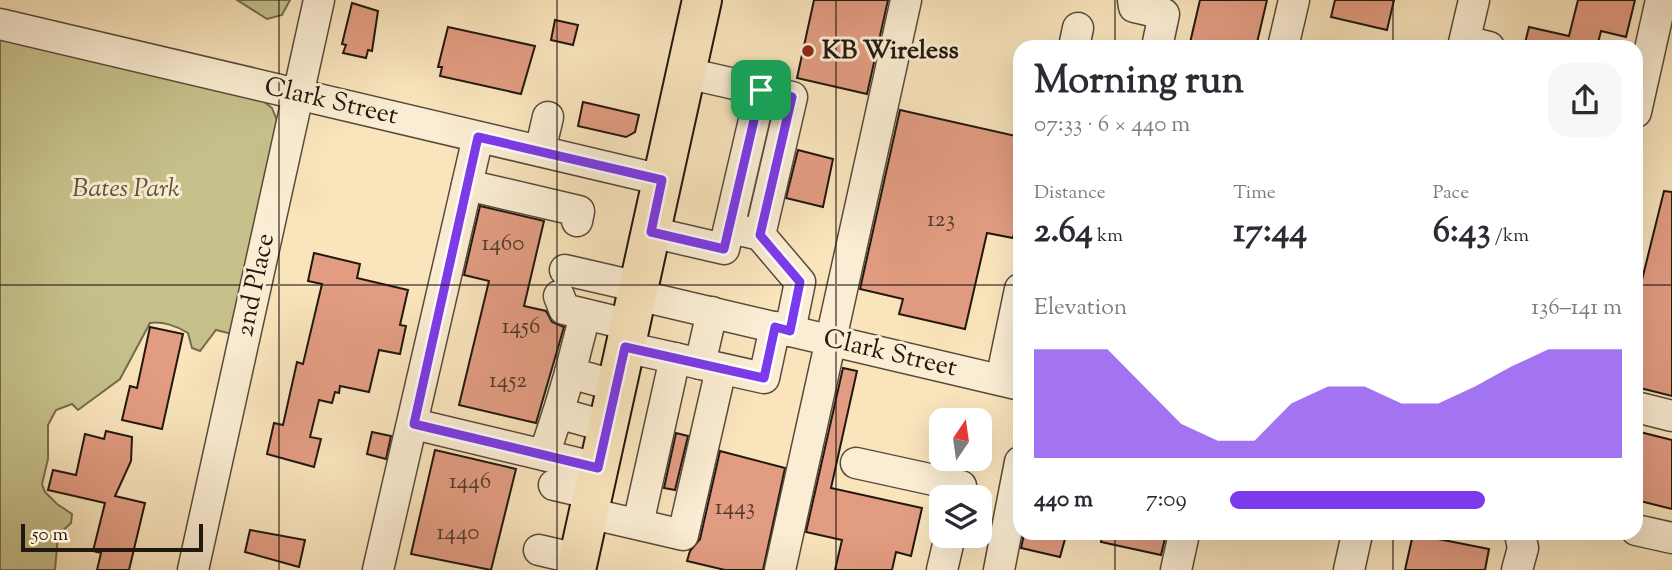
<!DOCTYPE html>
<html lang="en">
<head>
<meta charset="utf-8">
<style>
	body { margin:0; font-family:"Sorts Mill Goudy",serif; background:#f7f7f7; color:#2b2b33; height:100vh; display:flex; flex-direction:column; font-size:26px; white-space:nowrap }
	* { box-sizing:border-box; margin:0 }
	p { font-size:23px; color:#7c7c81 }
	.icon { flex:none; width:38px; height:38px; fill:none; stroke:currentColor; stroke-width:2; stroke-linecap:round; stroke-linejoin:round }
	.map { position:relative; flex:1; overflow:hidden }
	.details { position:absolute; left:1013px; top:40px; width:630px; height:500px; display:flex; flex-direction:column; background:#fff; border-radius:21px; box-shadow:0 7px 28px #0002 }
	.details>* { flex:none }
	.needle { width:46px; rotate:13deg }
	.buttons { position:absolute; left:929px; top:408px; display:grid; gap:14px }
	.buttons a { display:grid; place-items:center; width:63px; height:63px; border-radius:14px; background:#fff; box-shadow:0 7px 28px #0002; font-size:35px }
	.scale { position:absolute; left:21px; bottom:18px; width:182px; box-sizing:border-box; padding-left:7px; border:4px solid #211810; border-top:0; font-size:19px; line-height:24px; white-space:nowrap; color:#211810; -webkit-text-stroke:5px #fbedd3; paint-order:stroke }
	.pin { position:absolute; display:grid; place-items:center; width:60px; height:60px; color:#fff; margin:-30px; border-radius:14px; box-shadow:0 4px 10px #0006 }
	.round { display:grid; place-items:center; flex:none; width:74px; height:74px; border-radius:21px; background:#f7f7f7 }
	.overview { display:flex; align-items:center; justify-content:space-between; height:119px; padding:0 21px }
	h1 { font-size:38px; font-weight:800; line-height:52px }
	.metrics { display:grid; grid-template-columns:repeat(3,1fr); gap:10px; height:119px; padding:7px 21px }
	.metrics div { display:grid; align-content:center }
	.metrics b { font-size:35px; font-weight:800 }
	.metrics small { font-size:19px; font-weight:400 }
	.metrics p { font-size:19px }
	.chart { height:196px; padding:14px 21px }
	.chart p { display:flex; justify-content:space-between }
	.chart svg { width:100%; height:126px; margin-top:7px; fill:#7c3aed; opacity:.7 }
	ul { padding:0 21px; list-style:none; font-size:23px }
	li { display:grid; grid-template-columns:112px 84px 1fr; align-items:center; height:52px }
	li i { height:18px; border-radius:9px; background:#7c3aed }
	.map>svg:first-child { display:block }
</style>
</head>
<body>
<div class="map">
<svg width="1672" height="570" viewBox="0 0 1672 570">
	<rect width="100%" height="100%" fill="#f9e4bc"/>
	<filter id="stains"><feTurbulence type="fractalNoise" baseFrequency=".00286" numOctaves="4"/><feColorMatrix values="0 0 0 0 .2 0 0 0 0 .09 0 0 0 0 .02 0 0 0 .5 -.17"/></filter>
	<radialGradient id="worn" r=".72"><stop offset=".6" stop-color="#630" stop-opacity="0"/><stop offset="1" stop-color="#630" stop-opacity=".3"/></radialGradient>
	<g fill="#c6c18b" stroke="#746c4e" stroke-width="2">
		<path d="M237 0H290L282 15 267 19Z"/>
		<path d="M0 39 262 100 272 108 278 123 232 334 216 330 200 351 192 348 188 333C177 326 162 321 150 323L120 379 78 410 72 404 56 410 48 425V459L42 484 45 492 57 504 72 514 71 523 58 535 55 570H0Z"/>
	</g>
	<g fill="#e29c82" stroke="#211810" stroke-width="2">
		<path d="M814 0H888L867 94 797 78Z"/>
		<path d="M1200 0H1267L1256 47H1189Z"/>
		<path d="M1335 0H1394L1387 30 1331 17Z"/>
		<path d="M1578 0H1635L1626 37 1601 31 1597 47H1524L1529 27 1569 36Z"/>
		<path d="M352 3 378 11 372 51 368 50 366 58 343 53 346 45 342 44Z"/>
		<path d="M555 20 578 25 573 45 551 40Z"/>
		<path d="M448 27 535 46 521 94 440 76 442 67H438Z"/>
		<path d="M583 102 639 115 635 132 626 137 578 126Z"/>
		<path d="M900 110 1020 137V208L1013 238 987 233 965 329 899 314 903 299 860 289Z"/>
		<path d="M798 150 833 159 823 207 786 198Z"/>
		<path d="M1664 191 1672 192V396L1636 387V304Z"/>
		<path d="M480 206 544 221 524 306 546 311 552 322 564 327 536 423 459 405 489 281 464 275Z"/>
		<path d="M314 253 360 264 357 278 408 290 400 325 406 326 400 354 379 350 369 392 340 386 339 393 335 392 332 403 319 400 310 437 321 439 314 467 267 454 274 423 283 425 297 362 303 364 322 284 308 281Z"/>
		<path d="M150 327 183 334 162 429 122 420 130 386 137 388Z"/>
		<path d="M843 368 857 371 831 488 922 508 911 556 896 552 892 570H835L842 540 806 532Z"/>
		<path d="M106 431 132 437 131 461 115 496 145 503 129 570H97L101 553 93 551 105 503 48 490 53 470 76 475 85 434 104 439Z"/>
		<path d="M1636 431 1672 440V509L1636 500Z"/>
		<path d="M372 432 391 436 386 459 367 454Z"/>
		<path d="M676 433 688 436 675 490 664 488Z"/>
		<path d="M435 450 516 469 491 570 411 554Z"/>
		<path d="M720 451 785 468 763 570H725L687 561 690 551 700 539Z"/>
		<path d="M250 530 305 540 299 567 245 552Z"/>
		<path d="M1024 534H1045L1065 539 1060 557 1021 548Z"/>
		<path d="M1102 534H1166L1161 555 1101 542Z"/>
		<path d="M1413 534 1489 549 1485 570H1405Z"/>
	</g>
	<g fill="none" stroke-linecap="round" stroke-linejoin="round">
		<g stroke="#574b3b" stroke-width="33">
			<g id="minor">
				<path d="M1133 0 1134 7 1164 14 1157 47"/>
				<path d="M0 24 662 180"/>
				<path d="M1465 41 1489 47"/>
				<path d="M1074 47 1078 28"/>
				<path d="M1283 47 1294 0"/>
				<path d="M1463 47 1474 0"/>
				<path d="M686 73 792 97 760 235"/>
				<path d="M1636 112 1661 0"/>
				<path d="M540 151 548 117"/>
				<path d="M467 185 579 211 577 221"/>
				<path d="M743 231 760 235 800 282 790 331"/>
				<path d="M651 232 724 249 761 90"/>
				<path d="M565 270 639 287"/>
				<path d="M637 295 1020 385"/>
				<path d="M559 296 564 309 630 325"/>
				<path d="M625 347 764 378 775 327"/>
				<path d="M700 364 712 312"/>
				<path d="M570 373 585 315"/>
				<path d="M1001 380 1020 289"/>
				<path d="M1636 407 1672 416"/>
				<path d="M558 413 570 373 617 386"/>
				<path d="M414 424 598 468"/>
				<path d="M544 455 558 413 608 427"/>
				<path d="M856 463 961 486 958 497"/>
				<path d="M554 485 593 494"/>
				<path d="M588 513 683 535 721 369"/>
				<path d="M638 524 675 358"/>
				<path d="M1636 530 1672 538"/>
				<path d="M539 550 578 559"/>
				<path d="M193 570 319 0"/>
				<path d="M378 570 478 137"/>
				<path d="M780 570 906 0"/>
				<path d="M942 570 950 536"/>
				<path d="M999 570 1020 462"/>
				<path d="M1176 570 1184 534"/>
				<path d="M1349 570 1357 534"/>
				<path d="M1517 570 1523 548 1520 534"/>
			</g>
		</g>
		<g stroke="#211810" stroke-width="42">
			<path id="major" d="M576 570 702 0"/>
		</g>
		<use href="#minor" stroke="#fbedd3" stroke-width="30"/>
		<use href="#major" stroke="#f9e4bc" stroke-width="38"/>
	</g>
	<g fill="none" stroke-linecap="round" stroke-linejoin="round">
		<g stroke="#fff" stroke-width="14">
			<path id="route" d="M761 90 792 97 760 235 800 282 790 331 775 327 764 378 625 347 598 468 414 424 478 137 662 180 651 232 724 249Z"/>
		</g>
		<use href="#route" stroke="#7c3aed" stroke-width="9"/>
	</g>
	<path fill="none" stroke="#211810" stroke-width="2" stroke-opacity="0.55" d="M279 0V570M557 0V570M836 0V570M1115 0V47M1393 0V47M0 285H1020M1636 285H1672M1115 534V570M1393 534V570"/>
	<circle fill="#8f2418" stroke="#fbedd3" stroke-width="2.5" cx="808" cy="51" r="7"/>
	<g text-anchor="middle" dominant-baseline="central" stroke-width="6" stroke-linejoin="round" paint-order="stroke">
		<g font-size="23" fill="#51392c">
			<text x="941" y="220">123</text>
			<text x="503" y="244">1460</text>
			<text x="521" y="327">1456</text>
			<text x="508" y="381">1452</text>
			<text x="470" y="482">1446</text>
			<text x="735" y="508">1443</text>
			<text x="458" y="533">1440</text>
		</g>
		<g font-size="26" font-weight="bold" fill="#211810" stroke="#fbedd3" text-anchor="start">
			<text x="822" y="51">KB Wireless</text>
		</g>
		<g font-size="26" fill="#211810" stroke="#fbedd3">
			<text transform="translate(331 102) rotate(13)">Clark Street</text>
			<text transform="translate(256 285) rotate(-78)">2nd Place</text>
			<text transform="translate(890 354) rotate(13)">Clark Street</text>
		</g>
		<g font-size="26" font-style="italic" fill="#5b533b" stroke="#fbedd3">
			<text x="126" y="189">Bates Park</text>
		</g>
	</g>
	<rect width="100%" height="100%" filter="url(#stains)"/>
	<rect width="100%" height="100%" fill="url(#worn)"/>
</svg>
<div class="buttons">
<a><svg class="needle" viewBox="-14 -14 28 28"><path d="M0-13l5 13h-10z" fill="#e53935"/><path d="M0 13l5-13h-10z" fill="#7c7c81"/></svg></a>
<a><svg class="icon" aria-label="layers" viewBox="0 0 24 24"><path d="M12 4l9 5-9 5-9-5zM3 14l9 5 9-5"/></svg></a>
</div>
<div class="scale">50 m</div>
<div class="pin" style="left:761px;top:90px;background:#1e9e55"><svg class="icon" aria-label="arrive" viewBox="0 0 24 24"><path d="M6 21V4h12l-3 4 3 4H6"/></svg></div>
<section class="details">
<div class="overview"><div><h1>Morning run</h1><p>07:33 · 6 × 440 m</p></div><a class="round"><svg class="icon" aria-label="share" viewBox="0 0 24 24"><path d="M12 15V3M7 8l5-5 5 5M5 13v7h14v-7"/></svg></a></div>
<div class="metrics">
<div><p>Distance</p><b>2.64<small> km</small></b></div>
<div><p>Time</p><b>17:44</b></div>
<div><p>Pace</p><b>6:43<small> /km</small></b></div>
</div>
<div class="chart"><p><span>Elevation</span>136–141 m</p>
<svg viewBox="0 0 160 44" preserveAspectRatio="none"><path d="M0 44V6L10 6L20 6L30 19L40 32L50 38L60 38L70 25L80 19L90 19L100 25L110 25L120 19L130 12L140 6L150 6L160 6V44z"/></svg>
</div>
<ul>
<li><b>440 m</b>7:09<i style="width:65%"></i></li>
</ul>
</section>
</div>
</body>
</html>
